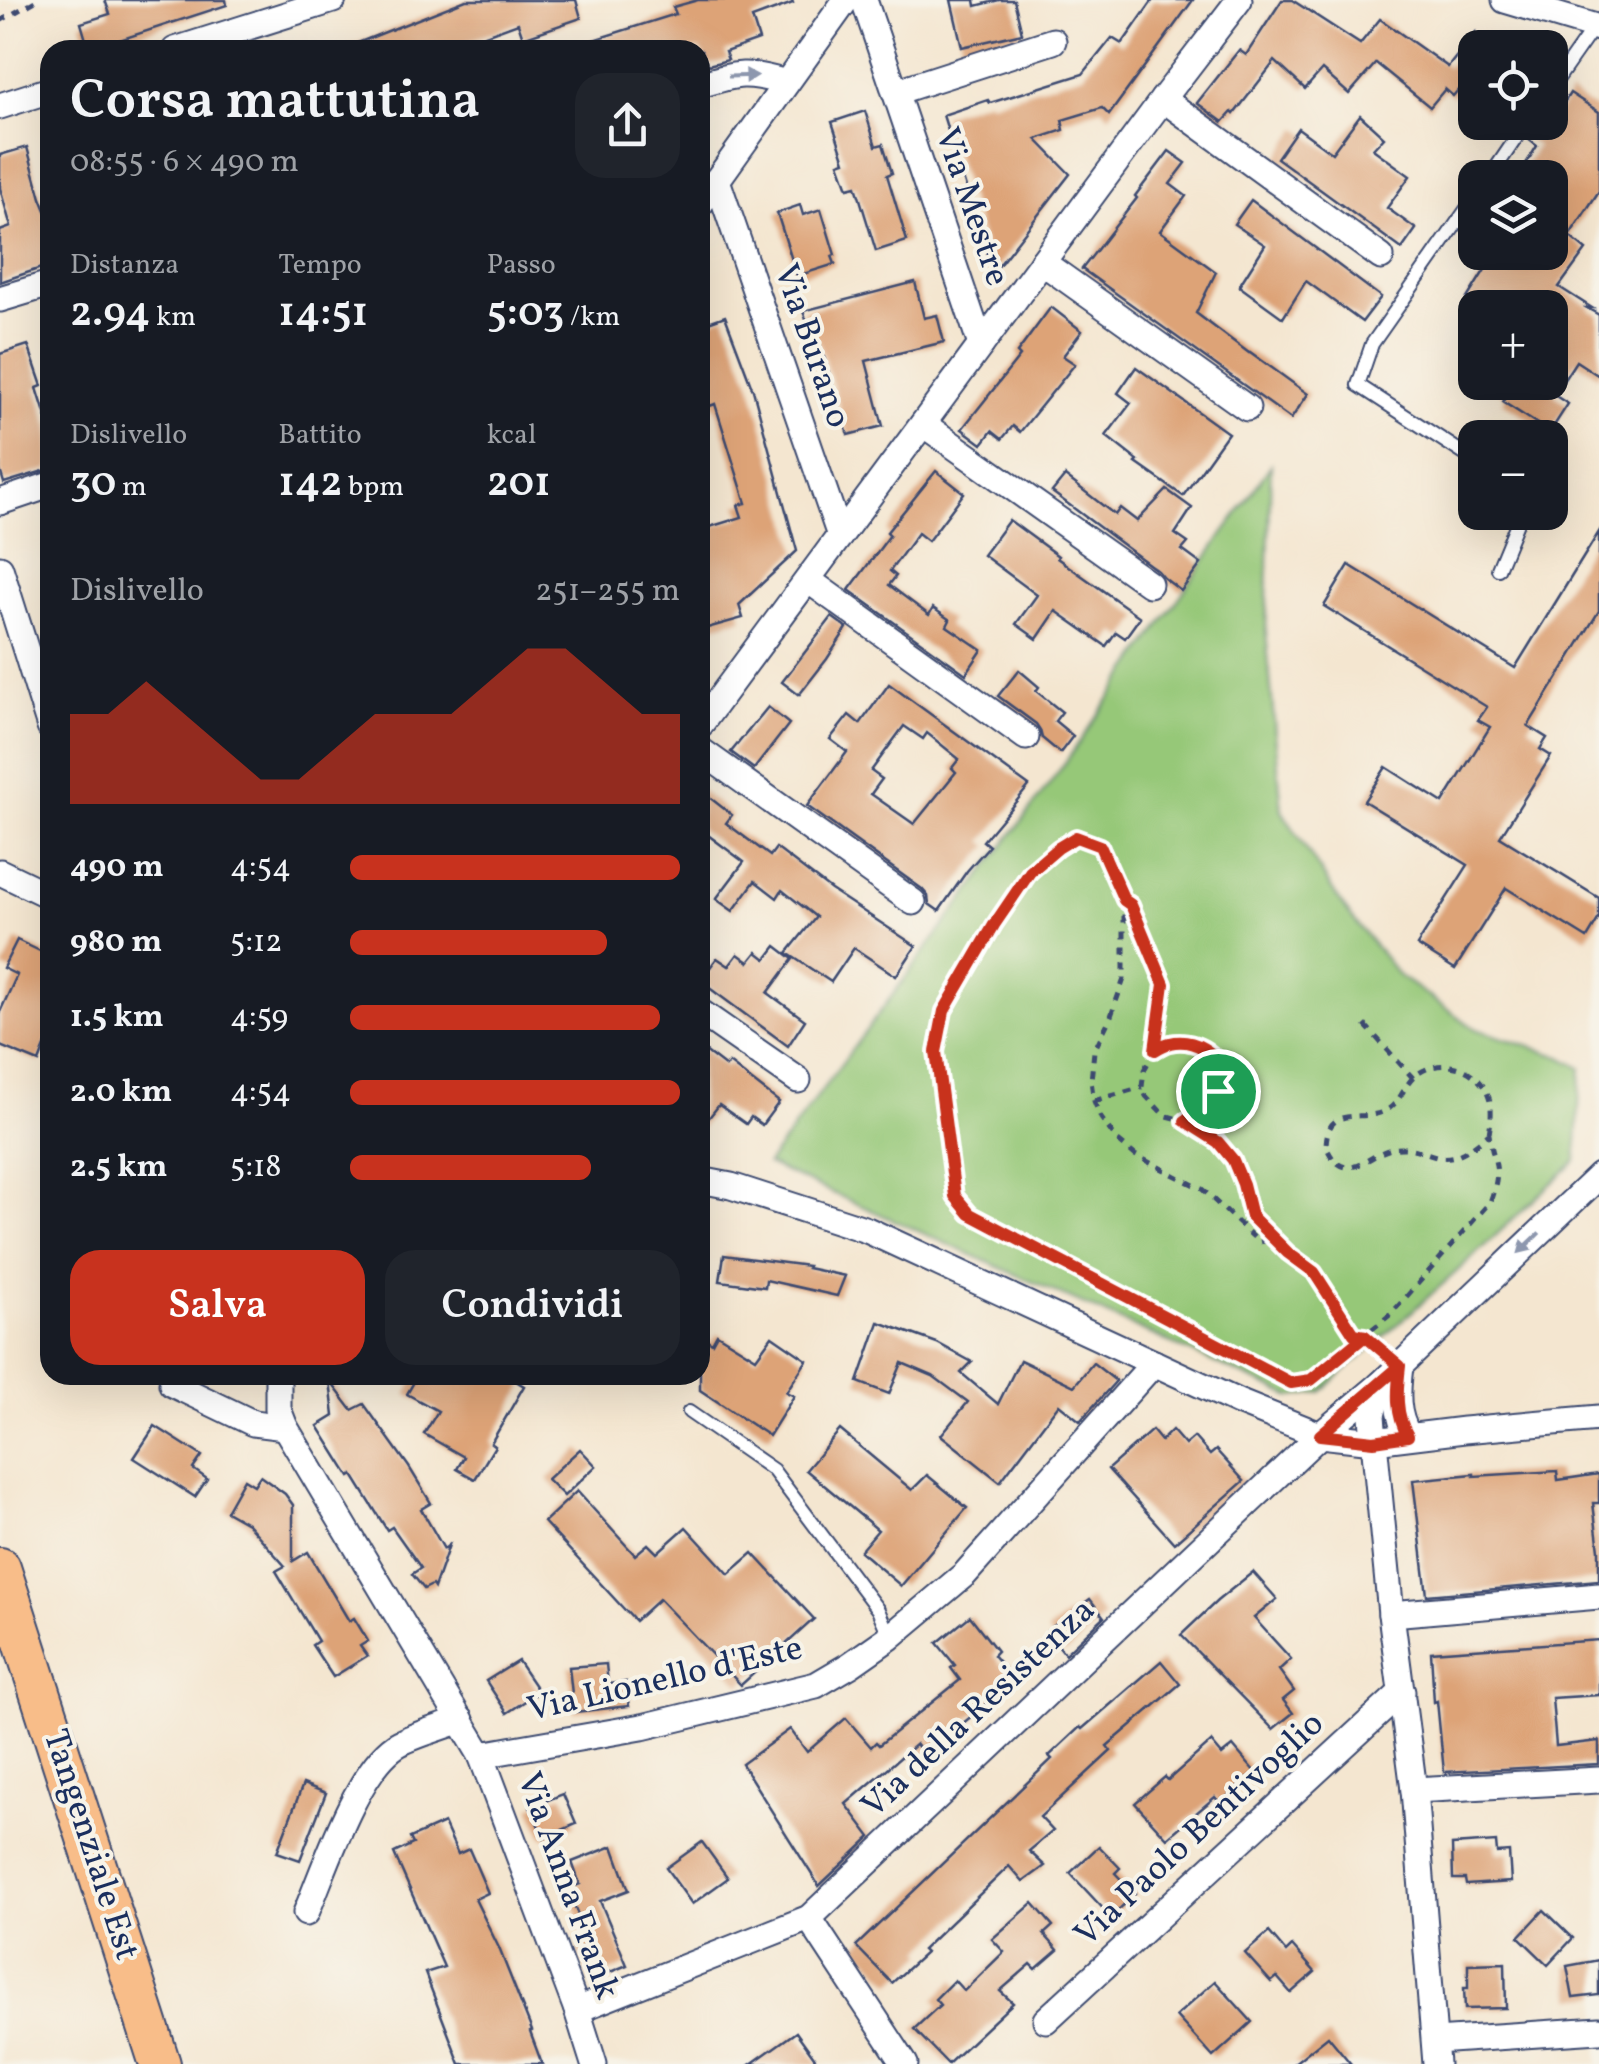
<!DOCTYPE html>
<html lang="it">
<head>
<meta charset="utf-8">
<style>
	body { margin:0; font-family:Vollkorn,serif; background:#20242c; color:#f1f3f6; height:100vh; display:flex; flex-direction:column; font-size:38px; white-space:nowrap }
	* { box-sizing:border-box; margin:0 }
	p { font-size:32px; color:#9ea1a6 }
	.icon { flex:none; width:55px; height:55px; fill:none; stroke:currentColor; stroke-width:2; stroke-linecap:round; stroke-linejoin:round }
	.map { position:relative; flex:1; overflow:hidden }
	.details { position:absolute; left:40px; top:40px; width:670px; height:1345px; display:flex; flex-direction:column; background:#171b24; border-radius:30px; box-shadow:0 10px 40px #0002 }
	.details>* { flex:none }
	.controls { position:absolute; left:1458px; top:30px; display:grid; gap:20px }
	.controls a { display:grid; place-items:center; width:110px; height:110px; border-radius:20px; background:#171b24; box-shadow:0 10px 40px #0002; font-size:50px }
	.pin { position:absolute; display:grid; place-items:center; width:85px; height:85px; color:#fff; margin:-42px; border:5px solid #fff; border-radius:50%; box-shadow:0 2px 10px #0007 }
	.round { display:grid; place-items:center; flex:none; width:105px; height:105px; border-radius:30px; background:#20242c }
	.head { display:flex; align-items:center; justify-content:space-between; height:170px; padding:0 30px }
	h1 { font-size:55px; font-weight:600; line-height:75px }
	.metrics { display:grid; grid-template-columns:repeat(3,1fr); gap:15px; height:170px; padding:10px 30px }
	.metrics div { display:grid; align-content:center }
	.metrics b { font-size:42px; font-weight:600 }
	.metrics small { font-size:28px; font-weight:400 }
	.metrics p { font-size:28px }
	.chart { height:280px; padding:20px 30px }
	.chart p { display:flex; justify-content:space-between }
	.chart svg { width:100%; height:180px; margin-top:10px; fill:#c8321e; opacity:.7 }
	.action { display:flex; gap:20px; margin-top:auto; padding:20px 30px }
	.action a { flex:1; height:115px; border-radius:30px; background:#c8321e; color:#fff; font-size:40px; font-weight:600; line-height:115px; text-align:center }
	.action a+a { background:#20242c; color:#f1f3f6 }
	ul { padding:0 30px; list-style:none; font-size:32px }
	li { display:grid; grid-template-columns:160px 120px 1fr; align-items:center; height:75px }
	li i { height:25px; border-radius:12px; background:#c8321e }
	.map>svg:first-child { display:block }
</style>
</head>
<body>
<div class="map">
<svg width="1599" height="2064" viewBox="0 0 1599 2064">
	<rect width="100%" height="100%" fill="#f7f3e8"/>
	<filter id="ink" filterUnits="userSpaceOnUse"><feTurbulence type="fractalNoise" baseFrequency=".01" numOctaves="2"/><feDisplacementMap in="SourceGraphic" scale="20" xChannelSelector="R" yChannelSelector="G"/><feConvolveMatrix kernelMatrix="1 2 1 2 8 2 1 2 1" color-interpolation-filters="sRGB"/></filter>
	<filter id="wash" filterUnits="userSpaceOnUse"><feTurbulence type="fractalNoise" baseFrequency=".0048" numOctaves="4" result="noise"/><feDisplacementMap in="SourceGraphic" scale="40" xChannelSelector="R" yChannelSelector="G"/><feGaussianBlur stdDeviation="2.25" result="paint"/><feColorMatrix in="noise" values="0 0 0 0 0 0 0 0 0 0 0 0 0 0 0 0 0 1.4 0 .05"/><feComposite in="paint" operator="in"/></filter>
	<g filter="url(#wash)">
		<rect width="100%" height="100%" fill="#f4e6d0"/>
		<path fill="#96c878" stroke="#587c6b" stroke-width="2.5" d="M1271 465 1266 632 1282 811 1342 905 1399 976 1476 1029 1561 1057 1581 1068 1576 1161 1454 1274 1321 1392 1292 1397 767 1164 1065 763Z"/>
		<g id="blocks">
			<g fill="#dda377" fill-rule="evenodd">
				<path d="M105 0H226L227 5 89 50 81 23 110 14Z"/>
				<path d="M466 0H576L581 18 523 38 518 23 444 50H346L345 48Z"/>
				<path d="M698 0H792L793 3 752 18 759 40 725 52 728 60 708 65 701 50H578L577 45 676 14 673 7Z"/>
				<path d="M951 0H975L976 6 999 0H1014L1022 33 962 47Z"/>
				<path d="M1153 0H1193L1109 115 1102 108 1062 120 1064 130 1036 139 1070 174 993 273 943 115 988 100 990 103 1083 74 1112 38 1122 44Z"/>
				<path d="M1282 0H1292L1360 44 1380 19 1448 67 1475 33V80L1464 93 1459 89 1453 96 1445 89 1430 107 1376 63 1349 94 1322 70 1305 89 1275 61 1234 114 1232 112 1223 122 1197 103 1239 50 1246 55Z"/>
				<path d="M1570 93 1599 112V191L1569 236 1586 250 1559 287 1592 308H1587L1599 315V376L1576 361 1554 395 1568 404 1550 432 1503 402 1506 396 1484 382H1550V308H1461L1496 252H1550V178H1517L1537 146 1528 139 1537 122H1552Z"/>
				<path d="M865 111 876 146 883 144 892 173 887 175 907 241 876 251 856 186 848 188 839 163 845 161 832 122Z"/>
				<path d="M1360 115 1384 137 1373 149 1410 176 1387 208 1416 229 1402 249 1277 158 1298 128 1332 153Z"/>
				<path d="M27 147 41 198 50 220V265L0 282V231L11 227 0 188V155Z"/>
				<path d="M1169 151 1186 163 1170 184 1186 196 1160 231 1216 272 1196 313 1249 353 1250 352 1308 394 1291 419 1082 269 1137 198 1135 196Z"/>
				<path d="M1251 200 1381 297 1362 322 1306 281 1283 318 1239 286 1265 245 1234 224Z"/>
				<path d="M800 205 803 215 821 209 835 255 832 256 835 264 797 276 777 213Z"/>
				<path d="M915 282 924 318 937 315 944 342 866 361 883 426 848 435 818 338 813 339 803 311Z"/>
				<path d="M1051 307 1082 331 1063 356 1075 364 1020 432 1013 426 1002 439 992 431 982 444 962 429 1020 356 1017 353Z"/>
				<path d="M725 316 753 390 797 551 739 605 743 618 700 630V530L742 517 738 505 746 503 715 404 710 406 700 379V325Z"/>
				<path d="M28 345 42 386 37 388 50 429V469L4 483 0 470V354Z"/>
				<path d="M1136 367 1228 433 1183 496 1136 463 1138 461 1106 436 1131 403 1118 393Z"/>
				<path d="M936 471 964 493 928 541 918 533 890 571 896 576 889 585 929 615 933 608 950 620 947 626 982 650 966 674 849 590 890 535 887 532Z"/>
				<path d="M1065 476 1115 515 1120 508 1137 521 1167 490 1192 508 1175 534 1188 543 1182 550 1201 564 1181 591 1164 578 1158 571 1052 492Z"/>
				<path d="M1009 520 1058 556 1057 558 1140 617 1125 638 1116 632 1106 646 1056 611 1037 639 1016 624 1037 595 983 555Z"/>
				<path d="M1599 532V611L1528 726 1547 738 1540 749 1551 756 1500 837 1599 898V918L1587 938 1506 888 1455 969 1417 945 1468 865 1364 801 1386 767 1443 803 1490 727 1478 720 1487 707 1324 606 1349 565 1515 668Z"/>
				<path d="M832 617 847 628 827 659 799 695 782 682Z"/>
				<path d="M1019 670 1039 687 1036 691 1062 712 1055 721 1073 736 1060 753 1042 738 1040 730 1036 724 998 696Z"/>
				<path d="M889 684 1029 786 983 841 989 846 967 871 939 911 929 904 928 896 922 889 807 806 847 752 830 739 849 715 860 724ZM904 726 923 739 927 733 959 759 952 768 956 772 914 824 871 794 882 779 871 771Z"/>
				<path d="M768 707 789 724 754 769 731 752Z"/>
				<path d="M700 790 732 815 726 823 770 856 776 848 831 890 916 946 896 976 854 948 831 982 787 953 816 917 782 890 777 898 755 881 733 911 716 899 744 862 700 829Z"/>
				<path d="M17 940 50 956V1034L39 1062 0 1046V1012L17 975 3 968Z"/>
				<path d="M776 946 793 959 768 993 805 1020 788 1046 700 981 717 958 729 966 738 954 749 962 757 952 766 959Z"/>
				<path d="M700 1047 726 1067 729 1063 779 1102 762 1125 751 1117 746 1124 719 1105 700 1129Z"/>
				<path d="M724 1255 808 1266 807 1268 845 1276 837 1296 766 1280 765 1287 720 1281Z"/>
				<path d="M879 1322 937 1343 972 1362 961 1373 998 1404 1020 1360 1074 1386 1093 1363 1116 1381 1080 1421 1059 1404 1000 1482 941 1435 968 1402 933 1376 902 1363 889 1394 858 1382Z"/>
				<path d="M717 1334 756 1358 772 1336 807 1360 786 1392 794 1396 769 1436 700 1390V1335L712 1343Z"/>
				<path d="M418 1375H506L524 1386 491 1443 495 1446 475 1479 457 1469 464 1457 424 1434 438 1411 407 1394Z"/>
				<path d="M330 1381 352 1410 364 1404 409 1467 431 1503 421 1509 444 1549 449 1545 434 1588 432 1585 424 1589 412 1574 421 1568 392 1527 387 1530 353 1475 350 1477 318 1426 334 1416Z"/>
				<path d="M155 1426 202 1456 193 1469 207 1479 195 1497 134 1458Z"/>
				<path d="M840 1430 912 1490 927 1475 967 1508 901 1586 860 1551 878 1530 806 1470Z"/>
				<path d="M1152 1430 1161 1441 1172 1430 1185 1445 1194 1437 1210 1455 1216 1450 1244 1481 1174 1543 1108 1469Z"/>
				<path d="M580 1449 596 1466 564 1496 547 1479Z"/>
				<path d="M1557 1471 1558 1480 1599 1474V1503H1593L1599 1550V1580L1427 1595 1413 1480 1474 1474V1476Z"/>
				<path d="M260 1476 285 1494 293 1505V1561L308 1552 349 1621 354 1618 368 1641 360 1646 367 1656 333 1677 312 1645 318 1641 276 1571 285 1566 247 1523 226 1511 244 1479 254 1485Z"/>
				<path d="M577 1491 635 1555 648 1544 657 1553 686 1527 729 1574 753 1553 814 1619 741 1685 659 1599 635 1621 544 1522Z"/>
				<path d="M1253 1572 1277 1599 1254 1618 1291 1659 1279 1670 1294 1691 1283 1700 1293 1713 1273 1729 1181 1635 1217 1601Z"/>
				<path d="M1090 1599 1104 1617 1065 1654 1047 1631Z"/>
				<path d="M970 1616 997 1651 993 1655 1015 1681 962 1724 970 1734 933 1765 916 1744 846 1804 871 1837 819 1886 742 1764 790 1729 807 1752 846 1718 871 1747 876 1742 879 1745 960 1680 951 1668 955 1665 937 1643Z"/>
				<path d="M1599 1640V1695L1552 1698 1556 1746 1599 1741V1764L1444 1772 1437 1701 1434 1702 1431 1652Z"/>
				<path d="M518 1661 539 1692 507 1713 486 1681Z"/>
				<path d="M1161 1661 1180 1684 1107 1746 1111 1751 1040 1817 1053 1831 1029 1851 1045 1866 1023 1882 1009 1866 922 1950 925 1953 892 1983 856 1946 1052 1759 1049 1756 1080 1727 1082 1729Z"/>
				<path d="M606 1664 608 1684 626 1682 629 1706 574 1712 569 1667Z"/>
				<path d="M1211 1742 1222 1755 1233 1746 1255 1772 1220 1803 1215 1797 1167 1838 1135 1803 1165 1777 1168 1780Z"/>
				<path d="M303 1784 326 1793 300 1860 277 1852Z"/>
				<path d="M563 1794 576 1824 544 1838 530 1807Z"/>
				<path d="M444 1823 458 1854 469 1849 488 1893 475 1899 499 1948 532 2031 530 2032 542 2064H460L425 1973 444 1967 394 1853 413 1844 410 1838Z"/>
				<path d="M702 1842 728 1878 692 1904 666 1868Z"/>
				<path d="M1496 1842 1497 1853 1509 1852 1511 1882 1466 1885 1465 1879H1453L1452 1845Z"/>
				<path d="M613 1846 629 1890 600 1901 627 1965 591 1980 578 1949 589 1944 568 1889 580 1884 572 1862Z"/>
				<path d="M1099 1846 1120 1868 1115 1873 1135 1894 1111 1917 1070 1873Z"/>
				<path d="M1033 1903 1053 1926 1044 1934 1058 1950 1036 1969 1031 1964 1000 1991 1013 2003 948 2064 914 2029 940 2005 935 1999 954 1980 964 1991 1004 1952 992 1939Z"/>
				<path d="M1544 1910 1573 1938 1548 1965 1519 1937Z"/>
				<path d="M1269 1932 1286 1952 1292 1946 1315 1972 1291 1993 1277 1977 1271 1982 1245 1953Z"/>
				<path d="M1599 1960V1995L1573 1998 1567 1966Z"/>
				<path d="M1505 1963 1506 2008 1465 2009 1464 1988H1468V1964Z"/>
				<path d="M1215 1981 1252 2022 1213 2057 1176 2016Z"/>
				<path d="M796 2032 819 2064H751Z"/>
				<path d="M1328 2036 1351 2064H1293Z"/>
			</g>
		</g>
	</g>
	<g filter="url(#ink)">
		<use href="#blocks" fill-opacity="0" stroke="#3c4a6f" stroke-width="2.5"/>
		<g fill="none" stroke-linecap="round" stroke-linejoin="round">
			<g stroke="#3c4a6f" stroke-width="16">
				<g id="service">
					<path d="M1550 90 1594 27"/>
					<path d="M1489 178 1527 122"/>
					<path d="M1475 197 1372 344 1358 385 1475 461"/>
					<path d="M1498 569 1517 523 1515 512"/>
					<path d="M689 1412 773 1470 878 1610 890 1637"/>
				</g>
			</g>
			<g stroke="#3c4a6f" stroke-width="29">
				<g id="minor">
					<path d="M864 0 981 345"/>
					<path d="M1505 0 1599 28"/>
					<path d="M175 50 333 0"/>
					<path d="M700 85C738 73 747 71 786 83"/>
					<path d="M895 92 1053 41"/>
					<path d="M1163 99 1381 257"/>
					<path d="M0 106 50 90"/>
					<path d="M717 180 840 536"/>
					<path d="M700 204 846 0"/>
					<path d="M1042 262 1247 408"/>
					<path d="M0 299 50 284"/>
					<path d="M923 424 1149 584"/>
					<path d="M0 502 50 485"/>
					<path d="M0 568 50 727"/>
					<path d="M808 580 1026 737"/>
					<path d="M700 725 1163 99 1239 0"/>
					<path d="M700 750 913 902"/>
					<path d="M0 872 50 896"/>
					<path d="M700 1012 798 1080"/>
					<path d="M700 1180 731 1186 867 1230 1238 1402 1320 1435 1374 1441 1464 1430 1599 1418"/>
					<path d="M1400 1366C1397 1391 1395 1415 1409 1436"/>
					<path d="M278 1375V1409L285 1427 481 1755 577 2010 594 2064"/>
					<path d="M172 1384 253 1423 285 1427"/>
					<path d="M1381 1384 1372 1415 1374 1441 1391 1614 1414 1790 1436 2064"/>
					<path d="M1391 1614 1599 1596"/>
					<path d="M481 1755 642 1727 816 1685 850 1665 890 1637 965 1574 1154 1363"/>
					<path d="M1414 1790 1599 1780"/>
					<path d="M306 1913C325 1868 356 1773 395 1746 409 1736 444 1727 461 1720"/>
					<path d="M809 1918 905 2064"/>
					<path d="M577 2010 809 1918 1320 1435 1381 1384 1599 1176"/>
					<path d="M1046 2020 1402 1692"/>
					<path d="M1435 2041 1599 2030"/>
				</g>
			</g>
			<g stroke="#3c4a6f" stroke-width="44">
				<path id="primary" d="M0 1568 160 2064"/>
			</g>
			<g stroke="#3c4a6f" stroke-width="5" stroke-dasharray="8 8" stroke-linecap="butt">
				<path d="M0 21 37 0"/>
				<path d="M1124 900 1131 905 1163 984 1155 1050 1144 1070 1142 1087 1146 1096 1164 1115 1185 1121C1194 1115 1205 1110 1211 1102 1235 1072 1207 1034 1170 1043 1165 1044 1160 1048 1155 1050"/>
				<path d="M1365 1025 1413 1078"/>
				<path d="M1094 1101 1142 1087"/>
				<path d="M1185 1121 1218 1142 1233 1160 1243 1184 1251 1216 1276 1239"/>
				<path d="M1383 1351 1365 1335 1311 1380 1291 1383 970 1214 955 1196 936 1052 944 1011 994 925 1030 871 1058 847 1077 837 1099 847 1116 878 1124 900V979L1111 1016 1094 1051 1091 1081 1094 1101 1101 1118 1117 1140 1135 1155 1202 1189 1259 1242 1276 1239C1287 1251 1302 1259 1313 1272 1329 1290 1340 1314 1354 1334L1365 1335 1391 1314 1490 1202C1503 1166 1494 1167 1489 1134 1475 1145 1459 1160 1440 1157 1422 1153 1411 1145 1392 1149 1367 1154 1345 1189 1326 1146 1327 1103 1361 1123 1385 1111 1401 1103 1403 1086 1415 1076 1439 1056 1477 1066 1488 1095 1493 1107 1491 1121 1489 1134"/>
			</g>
			<use href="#service" stroke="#fff" stroke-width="12"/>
			<use href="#minor" stroke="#fff" stroke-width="25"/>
			<use href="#primary" stroke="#f8bd89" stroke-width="40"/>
		</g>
		<defs><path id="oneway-solid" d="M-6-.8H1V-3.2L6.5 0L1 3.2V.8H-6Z" transform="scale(2.5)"/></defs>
		<g fill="#8d97ae">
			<use href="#oneway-solid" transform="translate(743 76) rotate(-2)"/>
			<use href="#oneway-solid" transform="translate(1529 1243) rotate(136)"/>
		</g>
	</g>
	<g fill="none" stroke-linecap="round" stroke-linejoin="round" filter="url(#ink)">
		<g stroke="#fff" stroke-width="20">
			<path id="route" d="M1218 1091 1209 1106 1185 1121 1218 1142 1233 1160 1243 1184 1251 1216 1288 1253 1314 1272 1354 1334 1365 1336 1400 1366 1320 1435 1374 1441 1408 1436C1395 1415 1397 1391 1400 1366L1365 1336 1311 1380 1291 1383 970 1214 955 1196 936 1052 944 1011 994 925 1030 872 1058 848 1076 837 1100 846 1124 900 1131 905 1164 984 1155 1050C1160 1047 1165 1044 1170 1043 1191 1038 1220 1051 1221 1075 1222 1078 1219 1087 1218 1091"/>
		</g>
		<use href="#route" stroke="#c8321e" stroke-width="12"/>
	</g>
	<g text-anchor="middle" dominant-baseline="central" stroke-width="8" stroke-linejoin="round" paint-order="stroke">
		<g font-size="35" fill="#1b2f5e" stroke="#f7f3e8">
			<text transform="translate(971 207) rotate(71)">Via Mestre</text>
			<text transform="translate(811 346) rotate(71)">Via Burano</text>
			<text transform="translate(665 1680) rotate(-13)">Via Lionello d'Este</text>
			<text transform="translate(979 1709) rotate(-43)">Via della Resistenza</text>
			<text transform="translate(1200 1830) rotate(-43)">Via Paolo Bentivoglio</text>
			<text transform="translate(90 1845) rotate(72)">Tangenziale Est</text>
			<text transform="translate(567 1886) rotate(70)">Via Anna Frank</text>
		</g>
	</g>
</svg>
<div class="controls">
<a><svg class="icon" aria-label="locate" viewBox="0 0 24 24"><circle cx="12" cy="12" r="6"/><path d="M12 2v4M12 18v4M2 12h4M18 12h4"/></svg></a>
<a><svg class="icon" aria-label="layers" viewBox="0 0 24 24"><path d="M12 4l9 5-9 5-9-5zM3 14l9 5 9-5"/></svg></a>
<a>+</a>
<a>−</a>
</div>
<div class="pin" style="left:1218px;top:1091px;background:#1e9e55"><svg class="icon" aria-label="arrive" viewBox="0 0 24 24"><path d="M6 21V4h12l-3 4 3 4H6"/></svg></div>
<section class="details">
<div class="head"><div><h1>Corsa mattutina</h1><p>08:55 · 6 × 490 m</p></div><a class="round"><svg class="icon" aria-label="share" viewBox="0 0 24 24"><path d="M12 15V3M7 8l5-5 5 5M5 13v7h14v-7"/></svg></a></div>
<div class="metrics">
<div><p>Distanza</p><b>2.94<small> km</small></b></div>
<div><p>Tempo</p><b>14:51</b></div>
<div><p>Passo</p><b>5:03<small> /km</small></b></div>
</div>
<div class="metrics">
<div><p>Dislivello</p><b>30<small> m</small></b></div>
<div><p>Battito</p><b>142<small> bpm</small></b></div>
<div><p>kcal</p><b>201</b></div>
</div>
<div class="chart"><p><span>Dislivello</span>251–255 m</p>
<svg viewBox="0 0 160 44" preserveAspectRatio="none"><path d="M0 44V22L10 22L20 14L30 22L40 30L50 38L60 38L70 30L80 22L90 22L100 22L110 14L120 6L130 6L140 14L150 22L160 22V44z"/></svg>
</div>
<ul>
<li><b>490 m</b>4:54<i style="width:100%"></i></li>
<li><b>980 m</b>5:12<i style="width:78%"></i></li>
<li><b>1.5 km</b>4:59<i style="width:94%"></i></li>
<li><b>2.0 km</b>4:54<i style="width:100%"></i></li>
<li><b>2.5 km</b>5:18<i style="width:73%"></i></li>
</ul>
<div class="action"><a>Salva</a><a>Condividi</a></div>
</section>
</div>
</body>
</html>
